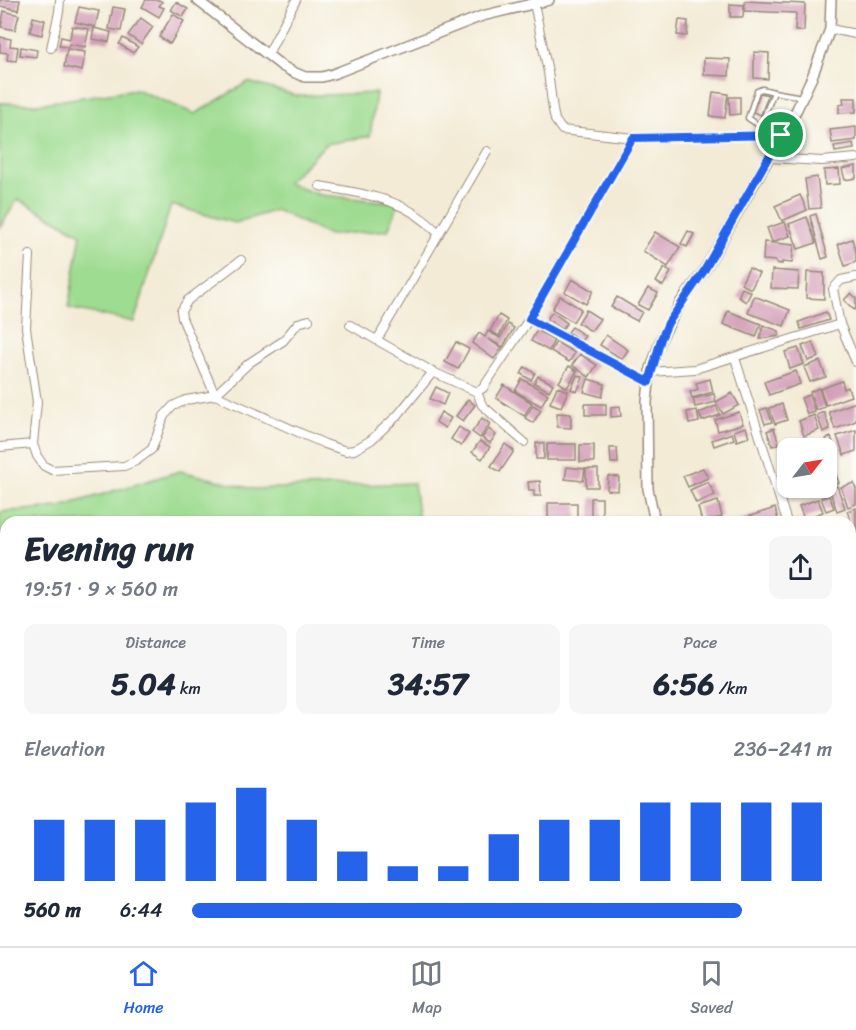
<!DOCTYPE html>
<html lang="en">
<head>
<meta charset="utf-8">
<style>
	body { margin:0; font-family:Sriracha,sans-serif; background:#f6f6f7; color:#1f2937; height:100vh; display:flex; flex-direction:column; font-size:22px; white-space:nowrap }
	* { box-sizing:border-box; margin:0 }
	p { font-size:20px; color:#747a83 }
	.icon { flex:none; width:33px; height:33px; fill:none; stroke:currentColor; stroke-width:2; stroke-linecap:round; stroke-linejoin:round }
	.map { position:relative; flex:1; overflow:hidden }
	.drawer { position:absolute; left:0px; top:516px; width:856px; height:430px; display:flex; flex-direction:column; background:#fff; border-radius:18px 18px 0 0; box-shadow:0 2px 4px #0004 }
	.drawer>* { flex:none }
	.needle { width:39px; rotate:59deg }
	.buttons { position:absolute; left:777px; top:438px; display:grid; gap:12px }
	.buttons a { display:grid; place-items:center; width:60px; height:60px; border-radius:12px; background:#fff; box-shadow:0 2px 4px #0004; font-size:30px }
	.pin { position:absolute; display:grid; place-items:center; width:51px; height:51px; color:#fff; margin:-26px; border:3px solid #fff; border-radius:50%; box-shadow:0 2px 6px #0007 }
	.round { display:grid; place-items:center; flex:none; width:63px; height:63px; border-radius:12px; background:#f6f6f7 }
	.headline { display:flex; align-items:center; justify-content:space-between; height:102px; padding:0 24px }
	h1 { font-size:33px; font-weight:700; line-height:45px }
	.figures { display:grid; grid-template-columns:repeat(3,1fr); gap:9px; height:102px; padding:6px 24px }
	.figures div { display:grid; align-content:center; border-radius:12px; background:#f6f6f7; text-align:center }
	.figures b { font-size:30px; font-weight:700 }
	.figures small { font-size:16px; font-weight:400 }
	.figures p { font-size:16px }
	.chart { height:168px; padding:12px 24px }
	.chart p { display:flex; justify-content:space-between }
	.chart svg { width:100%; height:108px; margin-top:6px; stroke:#2563eb; stroke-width:6 }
	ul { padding:0 24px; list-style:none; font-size:20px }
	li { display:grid; grid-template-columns:96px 72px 1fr; align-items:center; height:45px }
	li i { height:15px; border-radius:8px; background:#2563eb }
	.tabs { display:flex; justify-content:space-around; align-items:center; height:84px; border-top:2px solid #e0e1e3; background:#fff; font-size:16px; color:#747a83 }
	.tabs a { display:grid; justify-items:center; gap:3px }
	.tabs .on { color:#2563eb }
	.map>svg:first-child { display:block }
</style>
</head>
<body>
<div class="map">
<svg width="856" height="946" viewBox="0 0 856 946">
	<rect width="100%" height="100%" fill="#fdfcf7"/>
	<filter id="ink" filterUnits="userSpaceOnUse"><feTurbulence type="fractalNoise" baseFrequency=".0167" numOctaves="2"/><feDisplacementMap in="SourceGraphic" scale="12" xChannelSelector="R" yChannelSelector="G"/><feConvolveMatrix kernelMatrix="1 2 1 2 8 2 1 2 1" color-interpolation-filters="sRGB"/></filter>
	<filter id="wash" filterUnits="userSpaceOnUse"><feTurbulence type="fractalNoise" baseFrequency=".008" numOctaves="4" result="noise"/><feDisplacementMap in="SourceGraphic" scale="24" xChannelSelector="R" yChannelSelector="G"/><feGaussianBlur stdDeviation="1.35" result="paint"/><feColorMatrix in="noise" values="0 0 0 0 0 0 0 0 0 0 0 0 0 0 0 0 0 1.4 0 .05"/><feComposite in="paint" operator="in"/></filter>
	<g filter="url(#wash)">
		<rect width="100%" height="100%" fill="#f3ebd6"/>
		<g fill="#9edc91" stroke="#6c8358" stroke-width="1.5">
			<path d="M248 82 298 96 376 93 370 136 326 144 287 183 320 195 399 203 388 230 329 235 276 210 235 223 171 205 134 322 68 308 81 234 18 199 0 227V103L38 104 136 89 195 114Z"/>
			<path d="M180 471 253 489 414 483 419 522H6V598L0 600V512L60 507Z"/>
		</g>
		<g id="blocks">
			<g fill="#d19cb6">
				<path d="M0 0H20L18 10 0 6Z"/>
				<path d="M146 0H159L162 2 159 6 164 8 159 17 142 7Z"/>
				<path d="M745 1 805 4 804 31H795L796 13 745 11Z"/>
				<path d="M176 2 188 9 183 17 171 10Z"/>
				<path d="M730 4 744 5 743 17H730Z"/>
				<path d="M79 7 99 11 95 27 75 22Z"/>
				<path d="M113 7 125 9 121 31 109 29Z"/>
				<path d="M4 11 19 15 15 30 1 27Z"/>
				<path d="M173 14 184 21 170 44 159 37Z"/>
				<path d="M33 17 45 20 42 35 30 32Z"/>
				<path d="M141 18 153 27 141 44 128 35Z"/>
				<path d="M679 20 688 21 687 36 677 35Z"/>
				<path d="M72 26 89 29 85 47 69 44 68 47 59 46 61 37 70 39Z"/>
				<path d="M94 28 111 32 109 42 92 39Z"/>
				<path d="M0 37 11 39 10 46 18 47 16 61 7 60 8 53 0 52Z"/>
				<path d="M123 38 138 47 133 53 119 44Z"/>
				<path d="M21 47 37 50 36 57 20 55Z"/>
				<path d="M67 49 85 52 82 71 64 67Z"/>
				<path d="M754 52 769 53 768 79 754 78Z"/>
				<path d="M704 58 730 59 729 76 704 75Z"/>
				<path d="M713 92 728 94 725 118 710 116Z"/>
				<path d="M760 93 768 95 761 115 753 112Z"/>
				<path d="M729 97H740V114L730 115Z"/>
				<path d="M843 98H856V112L839 113V105L844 104Z"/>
				<path d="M856 127V140L832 143 830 130Z"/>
				<path d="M853 143 854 149 835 152 834 146Z"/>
				<path d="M856 166V178L845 180 842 169Z"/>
				<path d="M839 169 840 184 825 185 824 170Z"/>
				<path d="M817 177 821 208 809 209 805 179Z"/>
				<path d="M800 195 807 210 782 221 775 206Z"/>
				<path d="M816 214 828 257 822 259 810 216Z"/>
				<path d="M807 217 816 243 798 249 789 224Z"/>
				<path d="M785 222 790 236 772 242 767 228Z"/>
				<path d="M688 231 694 234 687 247 681 244Z"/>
				<path d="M655 232 680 247 668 267 643 251Z"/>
				<path d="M852 239 856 252V262L845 266 838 244Z"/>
				<path d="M764 242 794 245 792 263 782 262V264L776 263V261L763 260Z"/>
				<path d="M664 268 671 272 663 286 656 282Z"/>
				<path d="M749 268 759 273 751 289 741 284Z"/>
				<path d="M772 270 799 272 798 289 771 288Z"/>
				<path d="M807 272 824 273V299L806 298Z"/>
				<path d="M572 279 593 291 586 304 565 292Z"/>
				<path d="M648 288 658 293 648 310 638 305Z"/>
				<path d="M742 288 751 292 746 302 738 297Z"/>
				<path d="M851 293 856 298V308L854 310 844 300Z"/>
				<path d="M560 296 581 309 573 322 552 309Z"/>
				<path d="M754 296 790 310 784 326 748 313Z"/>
				<path d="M617 297 642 312 637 321 611 307Z"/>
				<path d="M586 310 600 319 591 331 578 323Z"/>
				<path d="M728 311 761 324 756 337 723 324Z"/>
				<path d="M552 312 567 323 562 329 547 319Z"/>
				<path d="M826 312 829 320 801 329 799 322Z"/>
				<path d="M499 315 507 320 499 336 490 331Z"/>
				<path d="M508 324 514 328 503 347 488 339 502 348 494 359 472 343 479 333 485 337 488 331 500 338Z"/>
				<path d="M763 325 779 331V336L760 339Z"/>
				<path d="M572 327 585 336 581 341 568 332Z"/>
				<path d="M537 330 554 340 549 351 531 341Z"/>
				<path d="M606 335 628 350 622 359 600 345Z"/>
				<path d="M456 342 469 349 458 369 445 362Z"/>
				<path d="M556 342 575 353 569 362 551 351Z"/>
				<path d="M813 342 819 357 808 361 802 346Z"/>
				<path d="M798 348 804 364 790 369 785 352Z"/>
				<path d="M580 354 597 365 589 377 572 365Z"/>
				<path d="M820 361 826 377 810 382 804 367Z"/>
				<path d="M569 366 577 371 567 388 559 382Z"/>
				<path d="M525 367 535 373 531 380 521 374Z"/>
				<path d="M796 371 800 384 769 395 764 382Z"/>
				<path d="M577 375 583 377 577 392 571 389Z"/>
				<path d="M538 376 553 384 549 391 534 383Z"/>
				<path d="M522 379 548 394 541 406 515 391Z"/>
				<path d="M588 379 605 384 602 397 584 392Z"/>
				<path d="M710 379 713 392 692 398 690 392 698 389 696 383Z"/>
				<path d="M842 381 844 389 848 387 851 396 826 405 820 389Z"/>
				<path d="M504 385 532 403 524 416 496 398Z"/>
				<path d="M436 387 448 393 443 405 430 399Z"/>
				<path d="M557 387 568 391 561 407 550 403Z"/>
				<path d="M819 388 825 407 816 410 810 392Z"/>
				<path d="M732 393 739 405 723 414 716 402Z"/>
				<path d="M714 394 716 402 695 407 693 399Z"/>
				<path d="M809 395 815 412 807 414 801 398Z"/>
				<path d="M468 399 475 405 463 421 456 416Z"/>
				<path d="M856 402V421L835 429 829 412Z"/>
				<rect x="585" y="404" width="21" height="11"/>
				<path d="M782 404 787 420 775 424 769 408Z"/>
				<path d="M533 405 541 410 533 423 525 418Z"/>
				<path d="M620 406 621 416 611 417V407Z"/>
				<path d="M716 406 720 415 702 421 699 413Z"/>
				<path d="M767 408 772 422 765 424 760 410Z"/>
				<path d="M697 410 699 422 689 424 687 412Z"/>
				<path d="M441 412 451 418 445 428 436 422Z"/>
				<path d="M739 412 743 424 718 431 715 420Z"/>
				<path d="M824 412 830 429 823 432 817 415Z"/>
				<path d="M557 413 571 414V428L557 427Z"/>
				<path d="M814 415 819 430 804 436 799 421Z"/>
				<path d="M482 418 490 424 480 438 472 432Z"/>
				<path d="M459 427 469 434 461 446 451 439Z"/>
				<path d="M746 427 749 437 737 441 734 431Z"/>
				<path d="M774 428 779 444 772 446 767 431Z"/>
				<path d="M489 429 496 435 490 443 482 438Z"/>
				<path d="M856 430V451L844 455 837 436Z"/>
				<path d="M732 433 734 439 714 446 712 440Z"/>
				<path d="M831 437 838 457 833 459 826 439Z"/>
				<path d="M480 441 490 447 482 459 472 452Z"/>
				<rect x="536" y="443" width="8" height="16"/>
				<path d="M505 444 514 451 500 472 491 466Z"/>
				<rect x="547" y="444" width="29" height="16"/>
				<rect x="580" y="445" width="14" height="17"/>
				<path d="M610 448H617L618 463H611Z"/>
				<path d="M832 463 839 483 828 486 826 465Z"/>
				<path d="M567 467 585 469 583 481 565 479Z"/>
				<path d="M703 468 708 478 688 487 683 476Z"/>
				<rect x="586" y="469" width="12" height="18"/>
				<path d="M608 476 619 477 618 491 607 490Z"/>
				<path d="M540 481 541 496H534V490H529L528 482Z"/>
				<path d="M708 482 715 495 696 503 690 490Z"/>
				<path d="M854 483 856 489V504L848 507 841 487Z"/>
				<path d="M837 486 845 508 837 511 829 489Z"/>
				<path d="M829 496 834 508 826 511 821 498Z"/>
				<rect x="591" y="498" width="11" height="24"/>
				<path d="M818 499 823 512 804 519 799 506Z"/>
				<path d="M718 501 722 517 702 522 698 507Z"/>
				<path d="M548 503H577V522H555V519H548Z"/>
				<path d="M775 508 778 520 772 522H739L738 520Z"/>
				<path d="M856 508V535L847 511Z"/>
				<path d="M853 535 856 543V558L852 559 850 536Z"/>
				<path d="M856 588V605L850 606V590Z"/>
				<path d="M321 940H329L331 946H305Z"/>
				<path d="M446 940H478V946H447Z"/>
				<path d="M616 940H634L635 946H616Z"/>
			</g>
		</g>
	</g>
	<g filter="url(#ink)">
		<use href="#blocks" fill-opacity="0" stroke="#978a7a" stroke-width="1.5"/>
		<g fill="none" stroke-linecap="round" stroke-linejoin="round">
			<g stroke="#978a7a" stroke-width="7">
				<g id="service">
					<path d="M760 126 748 118 757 91 762 89 774 92"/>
					<path d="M777 133 760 126 774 92 802 97"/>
				</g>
			</g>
			<g stroke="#978a7a" stroke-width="10">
				<g id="minor">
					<path d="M534 3 548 72 553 110 555 120 562 130 633 138 781 135"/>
					<path d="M830 29 856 34"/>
					<path d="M51 48 59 12 60 0"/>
					<path d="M268 54 296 0"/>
					<path d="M769 158 822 161 856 158"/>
					<path d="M320 186C365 194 406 198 439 234"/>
					<path d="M30 255 26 328 37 402 33 444 37 456 44 466 52 470 124 466 136 461 152 449 164 416 173 406 186 400 215 395 249 363 283 341 298 323 309 320"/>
					<path d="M241 260 188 300 181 311 182 318 215 395 325 444 346 451 354 450 371 440 398 415 433 372"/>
					<path d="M856 277 841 280 833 289 840 324 856 362"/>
					<path d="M529 319 649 382"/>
					<path d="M350 325 433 372 477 392"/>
					<path d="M377 340 487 151"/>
					<path d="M735 358 787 522"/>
					<path d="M650 372 695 369 840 324"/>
					<path d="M477 392 483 388 529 319 633 138"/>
					<path d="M477 392 482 405 524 442"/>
					<path d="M0 447 33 444"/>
					<path d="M850 730 856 748"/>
					<path d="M0 863 6 861"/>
					<path d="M850 867 856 866"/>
					<path d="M116 940 117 946"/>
					<path d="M266 940 268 946"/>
					<path d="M384 940 386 946"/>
					<path d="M520 940 522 946"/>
					<path d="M604 940V946"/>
				</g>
			</g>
			<g stroke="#978a7a" stroke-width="12">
				<g id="tertiary">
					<path d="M197 0 282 66 293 72 305 77H322L333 74 482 16 549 0"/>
					<path d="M655 522 648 489 647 402 650 372 661 339 681 302 704 271 797 109 812 77 830 29 831 0"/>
					<path d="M773 940 775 946"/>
				</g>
			</g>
			<use href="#service" stroke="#fff" stroke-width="4"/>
			<use href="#minor" stroke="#fff" stroke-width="8"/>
			<use href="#tertiary" stroke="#fff" stroke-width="9"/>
		</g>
	</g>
	<g fill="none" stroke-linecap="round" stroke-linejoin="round" filter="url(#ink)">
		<g stroke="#fff" stroke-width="12">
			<path id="route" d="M781 135 704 271 668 323 661 339 649 382 529 319 633 138Z"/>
		</g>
		<use href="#route" stroke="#2563eb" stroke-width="8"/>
	</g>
</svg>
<div class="buttons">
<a><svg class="needle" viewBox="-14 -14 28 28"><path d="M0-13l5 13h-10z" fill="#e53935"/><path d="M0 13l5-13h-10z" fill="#747a83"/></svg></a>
</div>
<div class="pin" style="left:781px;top:135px;background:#1e9e55"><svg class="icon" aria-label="arrive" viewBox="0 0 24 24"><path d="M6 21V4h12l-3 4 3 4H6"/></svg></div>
<section class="drawer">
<div class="headline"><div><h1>Evening run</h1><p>19:51 · 9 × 560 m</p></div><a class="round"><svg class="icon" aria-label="share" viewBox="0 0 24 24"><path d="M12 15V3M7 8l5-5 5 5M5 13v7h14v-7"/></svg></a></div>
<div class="figures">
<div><p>Distance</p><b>5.04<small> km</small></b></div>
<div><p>Time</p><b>34:57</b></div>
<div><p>Pace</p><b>6:56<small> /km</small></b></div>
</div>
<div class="chart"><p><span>Elevation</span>236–241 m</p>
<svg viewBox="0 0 160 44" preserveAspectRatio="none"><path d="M5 44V19M15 44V19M25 44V19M35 44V12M45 44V6M55 44V19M65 44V32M75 44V38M85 44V38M95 44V25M105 44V19M115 44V19M125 44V12M135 44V12M145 44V12M155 44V12"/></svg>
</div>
<ul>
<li><b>560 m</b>6:44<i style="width:86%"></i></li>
</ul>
</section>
</div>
<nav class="tabs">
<a class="on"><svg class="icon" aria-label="home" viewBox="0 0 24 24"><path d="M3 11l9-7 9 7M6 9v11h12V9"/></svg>Home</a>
<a><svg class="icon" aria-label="map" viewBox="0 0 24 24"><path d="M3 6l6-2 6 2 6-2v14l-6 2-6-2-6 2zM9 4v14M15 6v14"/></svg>Map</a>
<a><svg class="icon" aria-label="saved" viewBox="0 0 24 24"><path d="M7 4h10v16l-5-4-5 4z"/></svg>Saved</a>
</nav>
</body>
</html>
